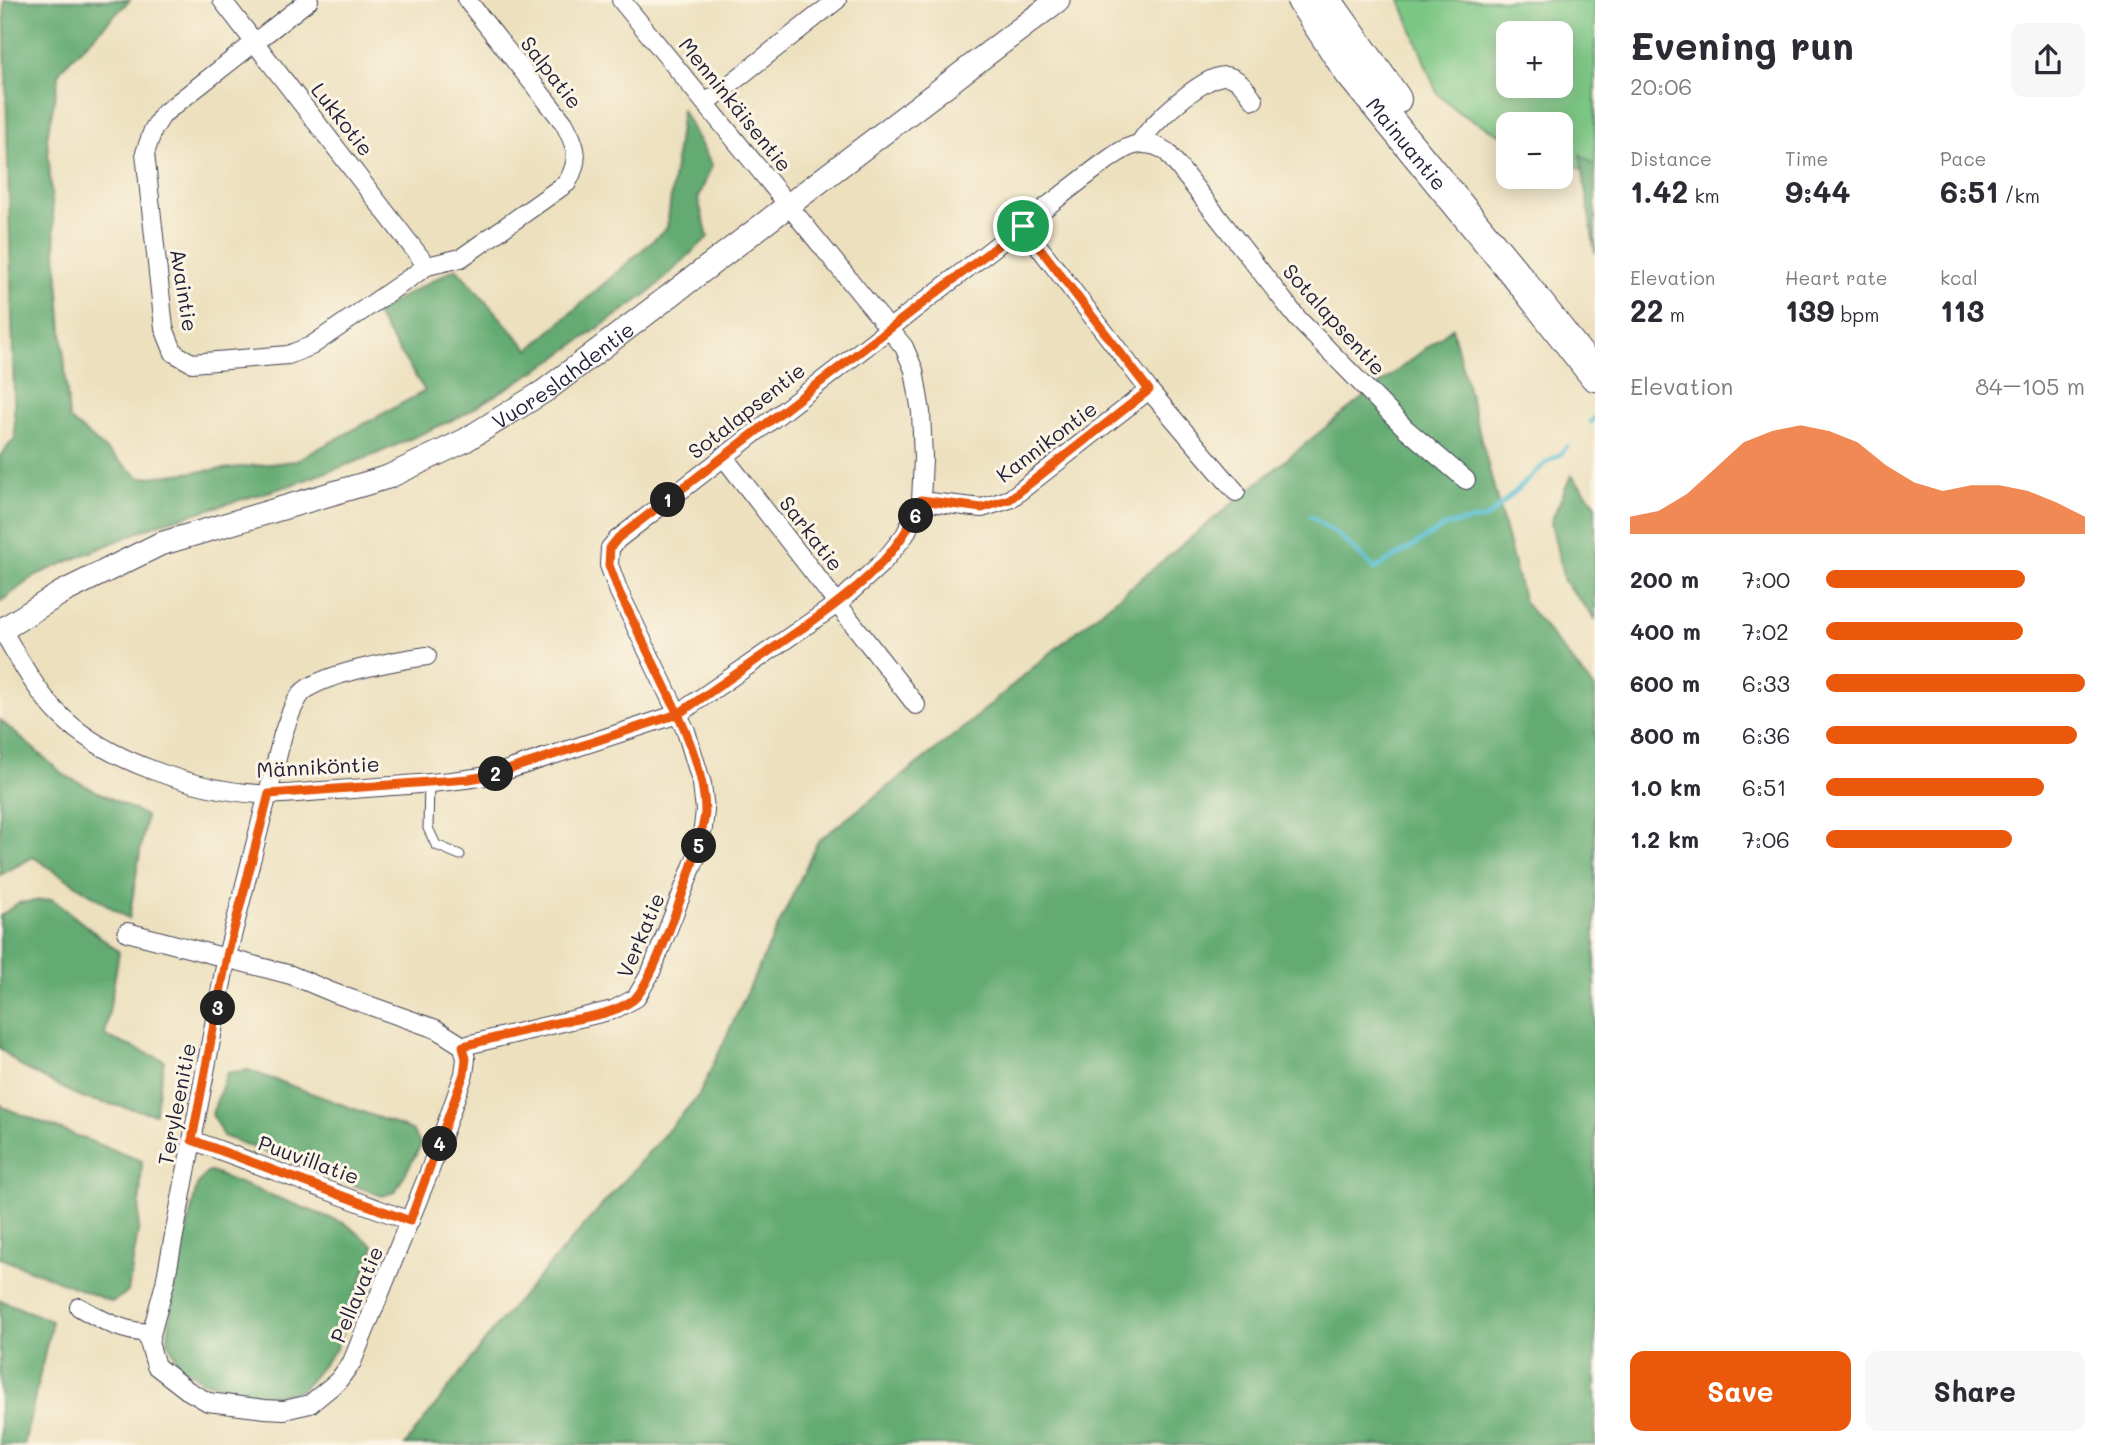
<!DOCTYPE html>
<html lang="en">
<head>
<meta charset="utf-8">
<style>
	body { margin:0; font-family:Mali,sans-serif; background:#f7f7f7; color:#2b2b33; height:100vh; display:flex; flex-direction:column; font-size:26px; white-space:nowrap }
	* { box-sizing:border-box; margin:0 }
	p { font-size:23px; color:#7c7c81 }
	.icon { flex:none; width:38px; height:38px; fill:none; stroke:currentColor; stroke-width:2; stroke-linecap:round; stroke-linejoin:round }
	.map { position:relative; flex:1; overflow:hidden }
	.panel { display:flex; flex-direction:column; background:#fff; width:525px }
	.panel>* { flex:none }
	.controls { position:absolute; left:1496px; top:21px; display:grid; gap:14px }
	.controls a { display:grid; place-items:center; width:77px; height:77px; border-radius:14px; background:#fff; box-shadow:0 4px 18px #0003; font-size:35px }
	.pin { position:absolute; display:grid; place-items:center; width:60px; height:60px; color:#fff; margin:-30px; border:4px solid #fff; border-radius:50%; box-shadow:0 2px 7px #0007 }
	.km { position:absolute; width:35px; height:35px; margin:-18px; border-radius:50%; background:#222; color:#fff; font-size:19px; line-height:35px; text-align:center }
	.round { display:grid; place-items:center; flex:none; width:74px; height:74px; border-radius:14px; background:#f7f7f7 }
	.head { display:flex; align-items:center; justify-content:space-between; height:119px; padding:0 35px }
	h1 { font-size:38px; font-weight:800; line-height:52px }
	.metrics { display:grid; grid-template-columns:repeat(3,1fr); gap:10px; height:119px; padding:7px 35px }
	.metrics div { display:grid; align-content:center }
	.metrics b { font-size:30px; font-weight:800 }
	.metrics small { font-size:19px; font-weight:400 }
	.metrics p { font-size:19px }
	.chart { height:196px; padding:14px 35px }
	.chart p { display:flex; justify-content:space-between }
	.chart svg { width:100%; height:126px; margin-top:7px; fill:#ea580c; opacity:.7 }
	.button { display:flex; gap:14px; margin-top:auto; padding:14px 35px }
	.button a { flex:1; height:80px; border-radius:14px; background:#ea580c; color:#fff; font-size:28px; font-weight:800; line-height:80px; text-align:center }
	.button a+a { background:#f7f7f7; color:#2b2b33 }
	ul { padding:0 35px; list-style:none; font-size:23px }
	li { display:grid; grid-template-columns:112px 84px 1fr; align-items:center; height:52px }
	li i { height:18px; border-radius:9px; background:#ea580c }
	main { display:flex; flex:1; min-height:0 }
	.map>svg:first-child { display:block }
</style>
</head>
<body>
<main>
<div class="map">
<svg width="1595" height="1445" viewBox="0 0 1595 1445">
	<rect width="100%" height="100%" fill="#fcf5e5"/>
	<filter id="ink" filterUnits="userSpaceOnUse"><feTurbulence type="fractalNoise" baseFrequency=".0143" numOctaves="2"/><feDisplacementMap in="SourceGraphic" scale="14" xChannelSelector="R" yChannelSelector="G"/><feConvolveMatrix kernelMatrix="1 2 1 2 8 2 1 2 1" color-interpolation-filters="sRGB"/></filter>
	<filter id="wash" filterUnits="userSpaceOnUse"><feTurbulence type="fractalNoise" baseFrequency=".00686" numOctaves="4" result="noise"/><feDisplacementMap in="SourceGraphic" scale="28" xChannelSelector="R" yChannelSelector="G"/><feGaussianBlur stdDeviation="1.57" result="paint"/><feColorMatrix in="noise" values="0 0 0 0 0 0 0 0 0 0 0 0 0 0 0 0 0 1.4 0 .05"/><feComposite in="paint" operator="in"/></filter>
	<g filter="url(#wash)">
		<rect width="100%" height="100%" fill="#ece0be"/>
		<path fill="#7bc684" stroke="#4e7460" stroke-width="2" fill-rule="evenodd" d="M1400 0H1595V177L1561 158V124H1508V138L1459 113 1437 93ZM1508 33H1561V86H1508Z"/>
		<g fill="#64ab72" stroke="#436656" stroke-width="2">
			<path d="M4 0H130L60 70 47 138 69 419 140 478 296 461 425 391 374 312 456 268 529 350 667 228 682 110 712 165 698 199 708 237 651 291 550 362 461 416 374 455 291 485 155 525 36 575 0 602V456L15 438Z"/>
			<path d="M1580 154 1595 166V253Z"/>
			<path d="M1452 328 1524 602 1595 689V1445H405L502 1319 699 1095 818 841 966 726 1037 664 1343 413Z"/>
			<path d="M1571 475 1595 503V619L1564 581 1551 522Z"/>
			<path d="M0 720 64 775 146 816 129 919 33 857 0 875Z"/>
			<path d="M52 899 119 952 105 1036 164 1060 155 1114 82 1098 22 1067 0 1048V916L18 903Z"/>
			<path d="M248 1070 412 1130 421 1145 395 1192 382 1196 223 1136 212 1114 227 1073Z"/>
			<path d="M0 1104 5 1108 142 1161 138 1232 128 1292 112 1302 0 1258Z"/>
			<path d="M208 1171 346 1224 374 1246 336 1349 301 1391 263 1396 202 1381 179 1365 168 1340 172 1297 197 1185Z"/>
			<path d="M0 1300 52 1321 24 1445H0Z"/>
		</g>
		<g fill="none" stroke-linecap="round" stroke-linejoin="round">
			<g stroke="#57bed4" stroke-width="4.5">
				<path d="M1591 422 1595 418"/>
				<path d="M1310 516 1342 538 1375 569 1447 525 1487 518 1547 462 1561 454 1567 446"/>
			</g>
		</g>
	</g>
	<g filter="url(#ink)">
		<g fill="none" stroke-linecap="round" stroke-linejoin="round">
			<g stroke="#403e4f" stroke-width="11">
				<path id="service" d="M429 783 428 828 436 845 460 855"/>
			</g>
			<g stroke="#403e4f" stroke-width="20">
				<g id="minor">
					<path d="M222 0 427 266"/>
					<path d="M309 0 163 114 153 130 145 153 164 328 174 353 192 363 288 355 311 346 427 266 461 258 567 183C581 158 577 148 564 123L467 0"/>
					<path d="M706 103 837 0"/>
					<path d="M1140 143C1150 124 1204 75 1225 76 1239 77 1247 90 1254 100"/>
					<path d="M1023 226 1149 390 1236 492"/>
					<path d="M723 456 916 705"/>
					<path d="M921 501 982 508 1010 499 1149 390"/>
					<path d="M2 630C20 660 36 692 62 717 107 761 196 790 258 794 284 796 312 791 338 790 389 786 442 784 492 775L678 714 837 604 883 562 905 535 921 501 923 458 921 412 914 370 904 347 621 0"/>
					<path d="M127 932 291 975 334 993 436 1029 463 1046 466 1059 464 1074 430 1170 352 1362 338 1381 310 1404 284 1410 265 1409 208 1402 187 1390 156 1366 149 1342 165 1283 227 956 283 734C288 720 292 706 301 694 318 674 399 660 427 656"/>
					<path d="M463 1046 613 1010 636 998 651 972 697 855 703 828 705 810 702 784 686 731 619 592 609 565 610 548 618 539 1094 170C1118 153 1138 132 1167 152L1298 319 1405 428 1466 480"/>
					<path d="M192 1140 410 1221"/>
					<path d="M79 1307C103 1321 123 1332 151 1333"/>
				</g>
			</g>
			<g stroke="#403e4f" stroke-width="25">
				<g id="tertiary">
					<path id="s1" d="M0 631 61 593 160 544 388 477 464 441 546 390 1058 0"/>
				</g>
			</g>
			<g stroke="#403e4f" stroke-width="32">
				<g id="trunk">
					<path id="s2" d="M1302 0 1350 73 1521 281 1595 376"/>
					<path d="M1326 0 1396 99"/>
				</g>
			</g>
			<use href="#service" stroke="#fff" stroke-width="9"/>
			<use href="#minor" stroke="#fff" stroke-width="18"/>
			<use href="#tertiary" stroke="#fff" stroke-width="23"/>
			<use href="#trunk" stroke="#fff" stroke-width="30"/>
		</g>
	</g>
	<g fill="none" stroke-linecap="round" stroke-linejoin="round" filter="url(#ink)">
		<g stroke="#fff" stroke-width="14">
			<path id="route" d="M1023 226 618 538 610 548 609 565 619 592 678 714 492 775 469 779 269 794 227 956 192 1140 410 1221 464 1074 466 1059 463 1046C494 1038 525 1030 556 1023 581 1018 612 1015 633 1000 653 987 704 839 705 812 705 780 691 743 678 714 711 692 743 669 775 647 831 608 897 567 921 500L982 508 1010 499 1149 390 1023 226"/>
		</g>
		<use href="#route" stroke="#ea580c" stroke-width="9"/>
	</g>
	<g text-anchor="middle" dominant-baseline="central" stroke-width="6" stroke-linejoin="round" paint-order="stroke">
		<g font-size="21" fill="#22223b" stroke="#fcf5e5">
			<text transform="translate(552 72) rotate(52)">Salpatie</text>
			<text transform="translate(736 104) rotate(51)">Menninkäisentie</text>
			<text transform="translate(343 119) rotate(52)">Lukkotie</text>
			<text stroke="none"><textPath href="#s2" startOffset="178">Mainuantie</textPath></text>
			<text transform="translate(185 290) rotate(81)">Avaintie</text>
			<text transform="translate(1335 319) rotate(48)">Sotalapsentie</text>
			<text stroke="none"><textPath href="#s1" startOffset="623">Vuoreslahdentie</textPath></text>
			<text transform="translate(746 410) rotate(-38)">Sotalapsentie</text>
			<text transform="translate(1046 441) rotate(-37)">Kannikontie</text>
			<text transform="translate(812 533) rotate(52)">Sarkatie</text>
			<text transform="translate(318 766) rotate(-3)">Männiköntie</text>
			<text transform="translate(640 935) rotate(-67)">Verkatie</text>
			<text transform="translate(176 1104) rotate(-79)">Teryleenitie</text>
			<text transform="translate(309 1159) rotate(20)">Puuvillatie</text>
			<text transform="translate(356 1294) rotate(-67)">Pellavatie</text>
		</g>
	</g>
</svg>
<div class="controls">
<a>+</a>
<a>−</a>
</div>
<div class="pin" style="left:1023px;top:226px;background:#1e9e55"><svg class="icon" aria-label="arrive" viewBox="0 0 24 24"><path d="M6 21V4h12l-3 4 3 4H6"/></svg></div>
<b class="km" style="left:668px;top:500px">1</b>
<b class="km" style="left:496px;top:774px">2</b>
<b class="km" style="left:218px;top:1008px">3</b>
<b class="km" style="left:440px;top:1144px">4</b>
<b class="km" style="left:699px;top:846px">5</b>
<b class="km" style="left:916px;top:516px">6</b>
</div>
<section class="panel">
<div class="head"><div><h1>Evening run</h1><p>20:06</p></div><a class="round"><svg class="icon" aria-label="share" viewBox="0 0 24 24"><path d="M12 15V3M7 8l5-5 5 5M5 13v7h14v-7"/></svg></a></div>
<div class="metrics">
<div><p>Distance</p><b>1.42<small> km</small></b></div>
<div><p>Time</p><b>9:44</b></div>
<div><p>Pace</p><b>6:51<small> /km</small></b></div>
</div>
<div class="metrics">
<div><p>Elevation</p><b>22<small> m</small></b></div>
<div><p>Heart rate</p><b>139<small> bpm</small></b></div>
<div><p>kcal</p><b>113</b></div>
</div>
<div class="chart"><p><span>Elevation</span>84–105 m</p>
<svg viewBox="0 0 160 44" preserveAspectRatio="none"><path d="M0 44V38L10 36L20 30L30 21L40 12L50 8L60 6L70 8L80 12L90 20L100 26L110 29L120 27L130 27L140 29L150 33L160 38V44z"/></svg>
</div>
<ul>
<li><b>200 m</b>7:00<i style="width:77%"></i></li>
<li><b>400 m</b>7:02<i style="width:76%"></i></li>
<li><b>600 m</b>6:33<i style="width:100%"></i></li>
<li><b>800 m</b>6:36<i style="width:97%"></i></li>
<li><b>1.0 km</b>6:51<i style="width:84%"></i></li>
<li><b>1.2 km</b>7:06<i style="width:72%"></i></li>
</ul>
<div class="button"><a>Save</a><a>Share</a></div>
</section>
</main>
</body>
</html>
